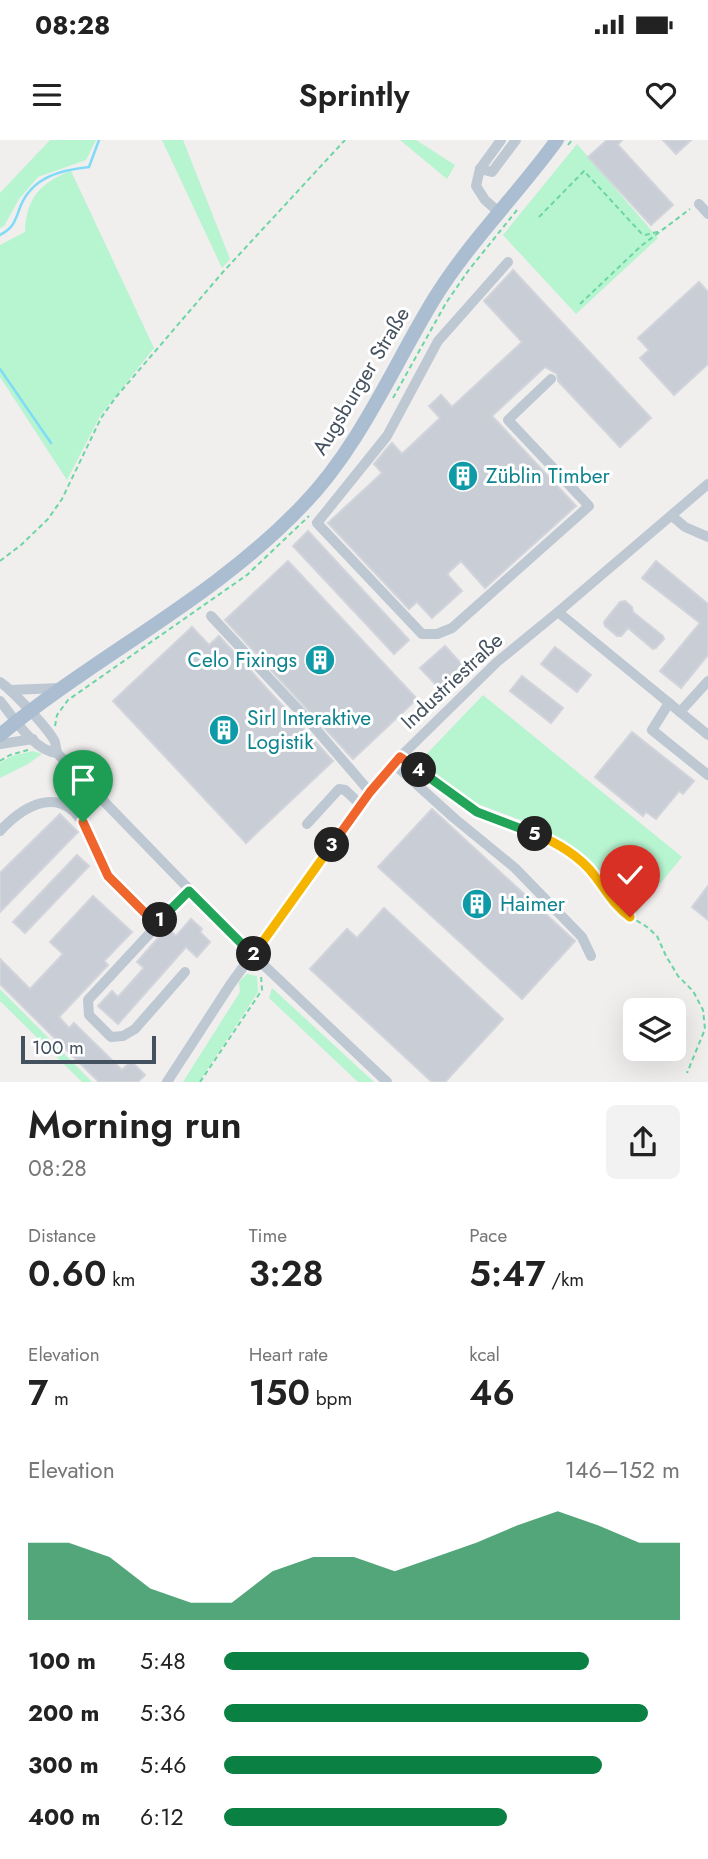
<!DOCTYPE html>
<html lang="en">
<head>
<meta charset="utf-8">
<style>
	body { margin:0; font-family:Jost,sans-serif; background:#f2f2f2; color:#222; height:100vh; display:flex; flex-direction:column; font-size:26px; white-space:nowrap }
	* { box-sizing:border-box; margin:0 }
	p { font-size:23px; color:#767676 }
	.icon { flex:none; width:38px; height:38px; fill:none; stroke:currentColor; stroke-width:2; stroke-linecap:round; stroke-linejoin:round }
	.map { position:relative; height:942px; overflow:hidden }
	.side { display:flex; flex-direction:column; background:#fff; flex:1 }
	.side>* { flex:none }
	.buttons { position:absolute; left:623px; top:858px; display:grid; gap:14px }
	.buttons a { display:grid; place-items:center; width:63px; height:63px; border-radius:10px; background:#fff; box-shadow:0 7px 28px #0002; font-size:35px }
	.scale { position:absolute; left:21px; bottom:18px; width:135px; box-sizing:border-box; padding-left:7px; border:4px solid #44515e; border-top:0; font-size:19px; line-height:24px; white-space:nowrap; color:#44515e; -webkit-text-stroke:5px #fff; paint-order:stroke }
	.pin { position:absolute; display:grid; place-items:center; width:60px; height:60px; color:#fff; margin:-72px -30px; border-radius:50% 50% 50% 0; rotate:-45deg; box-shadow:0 0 7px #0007 }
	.pin .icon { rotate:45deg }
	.km { position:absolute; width:35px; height:35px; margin:-18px; border-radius:50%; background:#222; color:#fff; font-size:19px; line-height:35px; text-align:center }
	.round { display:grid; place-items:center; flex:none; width:74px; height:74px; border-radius:10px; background:#f2f2f2 }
	.overview { display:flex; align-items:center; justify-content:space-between; height:119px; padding:0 28px }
	h1 { font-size:38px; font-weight:600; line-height:52px }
	.metrics { display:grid; grid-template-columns:repeat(3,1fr); gap:10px; height:119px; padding:7px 28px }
	.metrics div { display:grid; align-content:center }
	.metrics b { font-size:35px; font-weight:600 }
	.metrics small { font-size:19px; font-weight:400 }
	.metrics p { font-size:19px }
	.chart { height:196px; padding:14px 28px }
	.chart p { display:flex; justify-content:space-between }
	.chart svg { width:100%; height:126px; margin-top:7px; fill:#0b8043; opacity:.7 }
	ul { padding:0 28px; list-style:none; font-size:23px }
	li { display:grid; grid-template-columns:112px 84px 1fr; align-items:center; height:52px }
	li i { height:18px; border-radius:9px; background:#0b8043 }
	.status { display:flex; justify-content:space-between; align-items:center; height:49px; padding:0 35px; background:#fff; direction:ltr }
	.status svg { height:19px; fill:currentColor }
	header { display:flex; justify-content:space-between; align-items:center; height:91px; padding:0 28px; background:#fff; font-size:32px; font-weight:600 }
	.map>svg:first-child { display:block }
</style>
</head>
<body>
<div class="status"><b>08:28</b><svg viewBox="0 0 49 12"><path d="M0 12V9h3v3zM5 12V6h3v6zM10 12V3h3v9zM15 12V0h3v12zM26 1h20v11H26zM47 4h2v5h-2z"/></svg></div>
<header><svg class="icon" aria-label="menu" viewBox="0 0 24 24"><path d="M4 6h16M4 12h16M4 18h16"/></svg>Sprintly<svg class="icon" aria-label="heart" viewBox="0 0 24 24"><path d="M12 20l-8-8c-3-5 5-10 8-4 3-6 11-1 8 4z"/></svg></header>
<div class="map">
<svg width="708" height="942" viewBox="0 0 708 942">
	<rect width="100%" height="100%" fill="#f1eeee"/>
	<g fill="#b7f4d0">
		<path d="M50 0H96L86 20 38 37 19 59 4 86 0 88V53Z"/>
		<path d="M162 0H183L230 119 222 128Z"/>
		<path d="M400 0H416L455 25 447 39Z"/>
		<path d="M577 4 658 98 576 174 503 95Z"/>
		<path d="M71 31 154 208 100 276 67 340 0 237V105L25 92C26 58 41 42 71 31Z"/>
		<path d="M483 555 682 717 637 772 609 749 585 716 537 686 470 661 418 623Z"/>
		<path d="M33 611 42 614 28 624 0 638V623L12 616Z"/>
		<path d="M247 834 257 836 258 852 199 942H183L240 852 239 842Z"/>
		<path d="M272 848 374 942H375H358L269 858Z"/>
		<path d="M0 849 92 942H82L0 861Z"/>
	</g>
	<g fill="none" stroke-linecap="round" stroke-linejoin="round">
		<g stroke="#7fdbf6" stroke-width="2.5">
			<path d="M0 95C15 87 15 80 21 65 33 37 61 30 89 27L99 0"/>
			<path d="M0 229 51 303"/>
		</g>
	</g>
	<g fill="#c9cdd5" stroke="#d1d4db" stroke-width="2">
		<path d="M607 0H622L618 5 673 65 651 85 588 17Z"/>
		<path d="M663 0H691L676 14Z"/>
		<path d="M513 130 651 278 620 307 558 241 557 234 545 227 492 276 576 366 485 448 461 421 447 434 462 451 432 478 417 462 409 469 328 383 382 333 374 324 388 307 392 303 402 314 440 278 429 266 441 255 452 267 522 202 484 161Z"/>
		<path d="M699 142 708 152V224L674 255 640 218 649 210 638 198Z"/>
		<path d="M308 391 409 500 394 514 293 406Z"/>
		<path d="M288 421 417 559 353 619 225 480Z"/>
		<path d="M656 421 708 464V515L681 548 660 531 700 483 642 438Z"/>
		<path d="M625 461 632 467 633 472 663 496 664 499 656 508 653 509 628 488 621 496H617L605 486 604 482 620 462Z"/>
		<path d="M192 487 209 505 219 496 333 621 246 703 113 561Z"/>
		<path d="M445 506 466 529 442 551 420 528Z"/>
		<path d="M555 507 591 535 577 552 541 524Z"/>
		<path d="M522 536 563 568 551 583 510 551Z"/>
		<path d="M632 592 694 641 683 654 679 651 656 679 646 672 643 676 595 637Z"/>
		<path d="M432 669 575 801 522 859 378 727Z"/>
		<path d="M60 674 78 692 0 772V733Z"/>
		<path d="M77 715 89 726 25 793 13 782Z"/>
		<path d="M708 746V780L692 767Z"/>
		<path d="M93 756 132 792 104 821 108 825 59 877 69 888 74 883 122 930 131 921 145 935 138 942H99L0 844V819L30 849 63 814 50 802Z"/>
		<path d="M384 768 503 879 445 942H432L310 829 347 789 357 798Z"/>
		<path d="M191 779 202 789 200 792 210 802 197 817 186 807 118 884 98 866 112 851 118 857 144 828 137 822 167 788 176 796Z"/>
	</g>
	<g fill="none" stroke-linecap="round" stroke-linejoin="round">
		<g stroke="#6bd6a3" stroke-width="2" stroke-dasharray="5 3.5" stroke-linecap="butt">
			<path d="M568 5 572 0"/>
			<path d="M539 77 584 31 642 94 645 95 661 91"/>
			<path d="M580 164 641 106 690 69"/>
			<path d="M393 258 446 163 468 131 517 70"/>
			<path d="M0 421 21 405 48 379 62 359 101 278 116 257 223 132 345 0"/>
			<path d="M55 586 57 575 68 560 247 435 309 376"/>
			<path d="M0 621 10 615 28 610"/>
			<path d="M410 624 477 672 542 697 575 716 593 733 618 769 647 787 657 796 666 816 678 836 693 851 703 870 705 889 687 933"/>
			<path d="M200 942 262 850 261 835"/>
		</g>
		<g stroke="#bdc8d2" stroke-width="10">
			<path d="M480 29 492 32 516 0"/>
			<path d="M699 64 708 74"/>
			<path d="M500 73 485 60 476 46 480 29 501 0"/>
			<path d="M508 122 438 201 387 296 317 383 422 494H437L452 488 589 366 508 280 551 239"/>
			<path d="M672 376 685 387 708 397"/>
			<path d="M558 472 708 595"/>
			<path d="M211 476 308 580 370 652"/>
			<path d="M0 542C12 550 49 589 55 602 55 603 57 612 57 613"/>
			<path d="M10 550 60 548"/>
			<path d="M0 561C14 578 34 611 57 613L253 815 387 942"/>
			<path d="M669 563 652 590 708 635"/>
			<path d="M680 572 708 541"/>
			<path d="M0 604 33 599"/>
			<path d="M394 624 454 678 515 728 582 797 591 816"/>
			<path d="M307 684 339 649 345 650 361 665"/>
			<path d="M0 691C25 664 61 645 84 685 93 701 96 720 107 735 120 753 140 769 157 785"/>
			<path d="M185 832 135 889 123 896 111 897 89 875 88 860 189 751"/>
			<path d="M167 942 230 845 370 652 400 617 497 522 558 472 708 344"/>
		</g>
		<path stroke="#aabdd1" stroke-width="14" d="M0 595C98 514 215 458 303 365 360 306 392 228 434 159 469 102 518 54 557 0"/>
	</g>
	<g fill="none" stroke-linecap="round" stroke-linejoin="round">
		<g stroke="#fff" stroke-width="14">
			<path id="split-1" d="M83 682 108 736 157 785 160 780"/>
		</g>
		<g stroke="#fff" stroke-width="14">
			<path id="split-2" d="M160 780 189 751 253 815 254 814"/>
		</g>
		<g stroke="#fff" stroke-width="14">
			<path id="split-3" d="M254 814 332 705"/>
		</g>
		<g stroke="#fff" stroke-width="14">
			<path id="split-4" d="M332 705 370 652 400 617 419 630"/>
		</g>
		<g stroke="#fff" stroke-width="14">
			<path id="split-5" d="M419 630 477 672 535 694"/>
		</g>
		<g stroke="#fff" stroke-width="14">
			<path id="split-6" d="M535 694C556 702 581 717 594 735 606 750 614 766 630 777"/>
		</g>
		<use href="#split-1" stroke="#f0652b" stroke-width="9"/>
		<use href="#split-2" stroke="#22a559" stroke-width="9"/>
		<use href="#split-3" stroke="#f5b400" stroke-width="9"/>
		<use href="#split-4" stroke="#f0652b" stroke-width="9"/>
		<use href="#split-5" stroke="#22a559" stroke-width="9"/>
		<use href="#split-6" stroke="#f5b400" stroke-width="9"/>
	</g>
	<defs>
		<g id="building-disc" transform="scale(1.575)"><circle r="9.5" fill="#0f9aa8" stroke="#fff"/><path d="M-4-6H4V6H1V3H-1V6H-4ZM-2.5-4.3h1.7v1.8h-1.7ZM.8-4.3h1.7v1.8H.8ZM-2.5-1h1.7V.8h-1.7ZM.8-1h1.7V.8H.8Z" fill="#fff"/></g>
	</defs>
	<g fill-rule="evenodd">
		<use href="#building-disc" x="463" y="336"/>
		<use href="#building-disc" x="320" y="520"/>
		<use href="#building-disc" x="224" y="590"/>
		<use href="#building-disc" x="477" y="764"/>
	</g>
	<g text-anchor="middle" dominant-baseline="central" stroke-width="6" stroke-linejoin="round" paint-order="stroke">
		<g font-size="21" fill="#44515e" stroke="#fff">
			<text transform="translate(361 241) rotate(-59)">Augsburger Straße</text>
			<text transform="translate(452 541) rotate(-43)">Industriestraße</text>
		</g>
		<g font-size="21" fill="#0d838f" stroke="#fff" text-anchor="start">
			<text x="486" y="336">Züblin Timber</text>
			<text x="297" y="520" text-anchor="end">Celo Fixings</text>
			<text x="247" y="578">Sirl Interaktive<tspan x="247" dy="24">Logistik</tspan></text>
			<text x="500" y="764">Haimer</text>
		</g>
	</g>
</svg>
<div class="buttons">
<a><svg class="icon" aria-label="layers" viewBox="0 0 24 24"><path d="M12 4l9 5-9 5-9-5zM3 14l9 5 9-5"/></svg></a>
</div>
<div class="scale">100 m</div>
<div class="pin" style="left:83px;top:682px;background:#1e9e55"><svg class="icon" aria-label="arrive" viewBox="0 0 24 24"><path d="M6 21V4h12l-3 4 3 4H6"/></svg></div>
<div class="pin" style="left:630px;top:777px;background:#d93025"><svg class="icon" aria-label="check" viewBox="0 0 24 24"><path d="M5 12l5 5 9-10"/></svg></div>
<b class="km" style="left:160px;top:780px">1</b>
<b class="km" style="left:254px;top:814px">2</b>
<b class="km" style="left:332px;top:705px">3</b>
<b class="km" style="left:419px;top:630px">4</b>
<b class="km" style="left:535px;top:694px">5</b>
</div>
<section class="side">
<div class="overview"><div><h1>Morning run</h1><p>08:28</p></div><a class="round"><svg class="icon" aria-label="share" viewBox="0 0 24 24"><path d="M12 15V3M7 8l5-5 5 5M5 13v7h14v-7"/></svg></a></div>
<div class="metrics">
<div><p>Distance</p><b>0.60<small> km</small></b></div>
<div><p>Time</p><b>3:28</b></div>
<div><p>Pace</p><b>5:47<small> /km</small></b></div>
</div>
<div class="metrics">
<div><p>Elevation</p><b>7<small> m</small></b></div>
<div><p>Heart rate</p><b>150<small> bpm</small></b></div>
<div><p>kcal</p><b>46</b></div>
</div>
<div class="chart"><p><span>Elevation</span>146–152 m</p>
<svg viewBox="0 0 160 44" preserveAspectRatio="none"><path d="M0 44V17L10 17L20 22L30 33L40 38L50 38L60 27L70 22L80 22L90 27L100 22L110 17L120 11L130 6L140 11L150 17L160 17V44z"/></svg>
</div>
<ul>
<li><b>100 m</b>5:48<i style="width:80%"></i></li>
<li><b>200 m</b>5:36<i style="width:93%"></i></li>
<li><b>300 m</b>5:46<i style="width:83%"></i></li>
<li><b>400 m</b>6:12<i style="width:62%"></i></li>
</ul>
</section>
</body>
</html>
